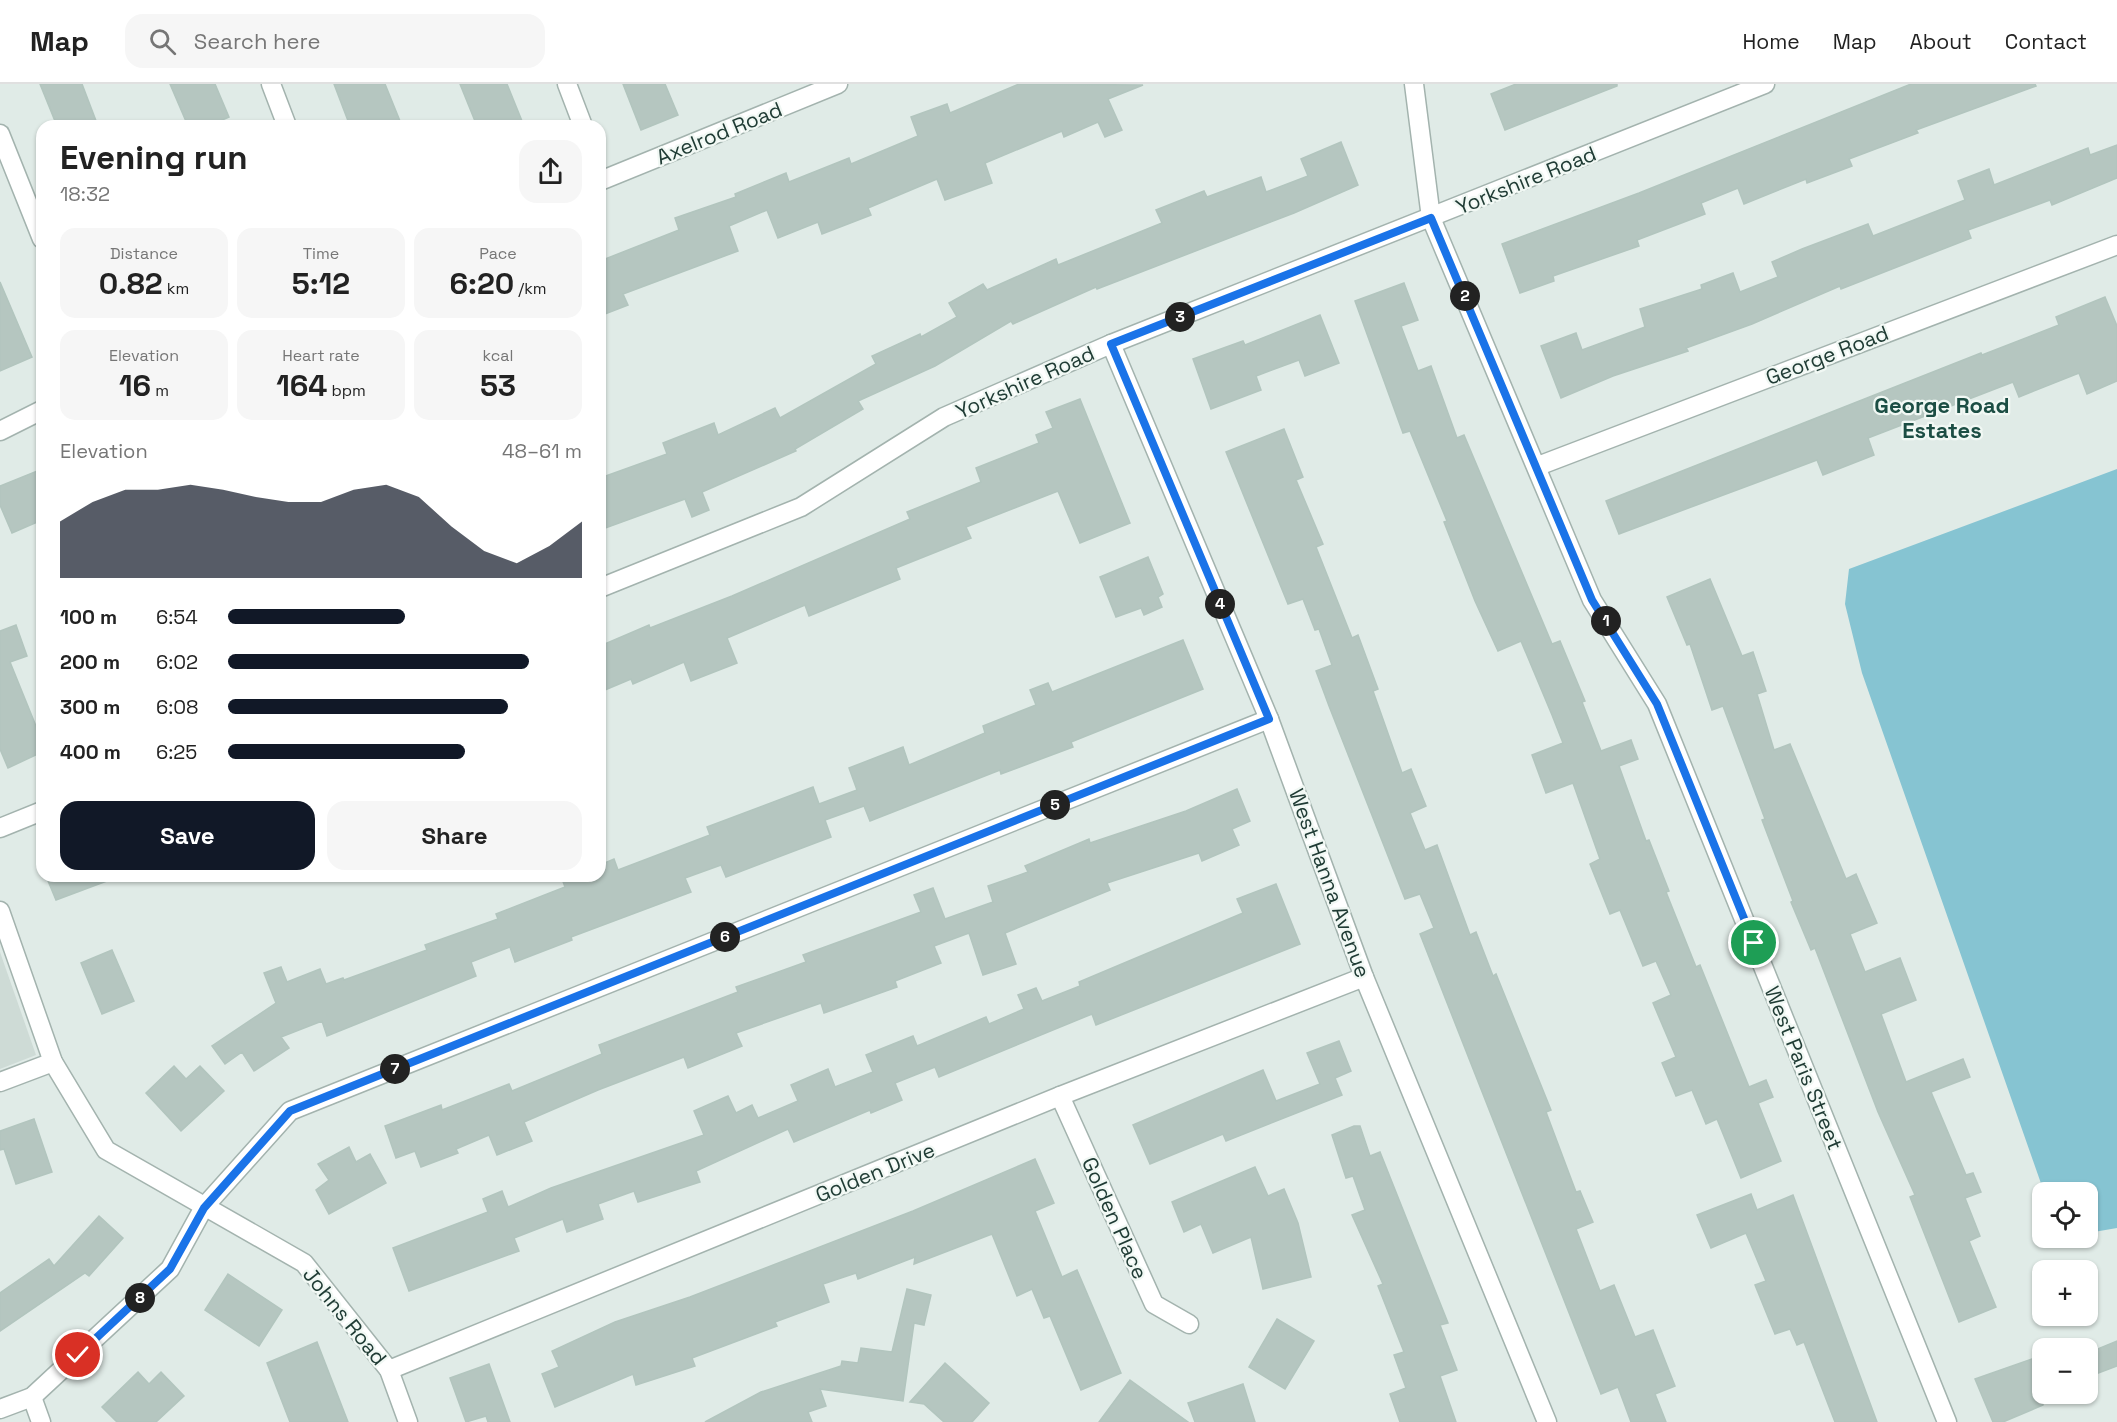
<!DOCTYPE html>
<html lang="en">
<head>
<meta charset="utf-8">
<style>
	body { margin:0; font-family:"Space Grotesk",sans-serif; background:#f6f6f6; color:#222; height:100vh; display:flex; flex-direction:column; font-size:22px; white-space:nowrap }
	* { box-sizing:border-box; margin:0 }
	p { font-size:20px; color:#767676 }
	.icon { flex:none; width:33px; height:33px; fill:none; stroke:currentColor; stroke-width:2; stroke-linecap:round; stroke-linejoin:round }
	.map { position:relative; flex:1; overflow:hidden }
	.side { position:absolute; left:36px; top:36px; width:570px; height:762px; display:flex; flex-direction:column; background:#fff; border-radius:18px; box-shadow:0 2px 4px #0004 }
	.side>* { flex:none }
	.tools { position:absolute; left:2032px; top:1098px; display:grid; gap:12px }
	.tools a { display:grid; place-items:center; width:66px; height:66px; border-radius:12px; background:#fff; box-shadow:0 2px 4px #0004; font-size:30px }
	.pin { position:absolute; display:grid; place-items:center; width:51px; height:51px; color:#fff; margin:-26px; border:3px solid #fff; border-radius:50%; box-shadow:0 2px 6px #0007 }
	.km { position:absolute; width:30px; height:30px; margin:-15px; border-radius:50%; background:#222; color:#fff; font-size:16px; line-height:30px; text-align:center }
	.round { display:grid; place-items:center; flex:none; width:63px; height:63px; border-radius:18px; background:#f6f6f6 }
	.summary { display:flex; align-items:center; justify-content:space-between; height:102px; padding:0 24px }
	h1 { font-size:33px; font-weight:600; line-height:45px }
	.metrics { display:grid; grid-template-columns:repeat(3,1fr); gap:9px; height:102px; padding:6px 24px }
	.metrics div { display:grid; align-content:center; border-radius:15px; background:#f6f6f6; text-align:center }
	.metrics b { font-size:30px; font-weight:600 }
	.metrics small { font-size:16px; font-weight:400 }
	.metrics p { font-size:16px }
	.chart { height:168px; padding:12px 24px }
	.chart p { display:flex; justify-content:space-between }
	.chart svg { width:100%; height:108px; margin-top:6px; fill:#111827; opacity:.7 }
	.cta { display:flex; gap:12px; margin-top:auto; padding:12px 24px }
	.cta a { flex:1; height:69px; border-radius:18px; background:#111827; color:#fff; font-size:24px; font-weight:600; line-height:69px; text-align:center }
	.cta a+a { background:#f6f6f6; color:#222 }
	ul { padding:0 24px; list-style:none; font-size:20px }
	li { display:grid; grid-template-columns:96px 72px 1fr; align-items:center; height:45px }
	li i { height:15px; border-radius:8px; background:#111827 }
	header { display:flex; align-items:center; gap:36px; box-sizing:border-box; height:84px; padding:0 30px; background:#fff; border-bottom:2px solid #e0e0e0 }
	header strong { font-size:28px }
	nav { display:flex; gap:33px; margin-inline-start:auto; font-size:21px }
	.search { width:420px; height:54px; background:#f6f6f6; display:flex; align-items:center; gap:15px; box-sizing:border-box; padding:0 21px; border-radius:18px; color:#767676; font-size:22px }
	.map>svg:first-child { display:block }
</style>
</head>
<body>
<header>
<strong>Map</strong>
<div class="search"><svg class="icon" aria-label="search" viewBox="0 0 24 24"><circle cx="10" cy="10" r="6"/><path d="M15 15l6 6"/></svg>Search here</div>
<nav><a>Home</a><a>Map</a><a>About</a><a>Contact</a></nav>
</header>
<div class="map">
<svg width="2117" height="1338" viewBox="0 0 2117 1338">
	<rect width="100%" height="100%" fill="#e0ebe7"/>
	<path fill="#cedbd6" d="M0 868 36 971 0 985Z"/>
	<path fill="#86c4d2" d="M2117 385V1144L2088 1149V1108H2044L1862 589 1845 520 1849 485Z"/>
	<g fill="#b5c6c0" stroke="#b2c5be" stroke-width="1.5">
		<path d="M40 0H82L98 42H57Z"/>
		<path d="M170 0H215L229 33 208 42H188Z"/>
		<path d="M334 0H385L402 42H350Z"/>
		<path d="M460 0H507L524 42H477Z"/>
		<path d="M623 0H665L678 31 641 46Z"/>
		<path d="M1019 0 1143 1 1108 15 1122 46 1105 53 1098 38 1064 53 1062 47 985 79 992 99 945 116 937 95 868 124 871 131 822 150 818 138 778 154 767 126 729 142 738 167 623 210 628 221 600 232V177L679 146 675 134 736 113 735 110 786 89 789 98 849 74 851 80 918 52 911 33 947 20 950 29Z"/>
		<path d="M1516 0H1617V2L1505 46 1491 10Z"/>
		<path d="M1911 0H2035L2036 2 1916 46 1918 49 1849 75 1852 82 1807 99 1806 95 1744 120 1738 104 1701 119 1705 130 1637 156 1639 162 1553 192 1554 197 1520 209 1502 160 1639 109Z"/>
		<path d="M1341 58 1358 101 1294 129 1097 205 1096 203 1013 240 1011 237 935 282 858 317 863 325 795 365 796 367 702 408 709 426 692 433 685 415 600 446V394L667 370 663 359 714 339 718 351 775 324 780 334 876 280 872 272 920 250 921 253 957 233 949 219 983 200 987 206 1056 175 1058 181 1162 139 1156 126 1204 107 1207 113 1261 93 1266 108 1308 92 1301 75Z"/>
		<path d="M2117 61V94L2052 121 2050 116 1968 146 1971 154 1841 205 1840 202 1752 240 1686 264 1688 267 1613 292 1561 314 1541 262 1576 249 1582 266 1645 243 1640 225 1702 205 1701 201 1733 189 1740 208 1778 193 1772 178 1802 165 1868 140 1873 152 1965 116 1958 97 1989 85 1994 101 2088 64 2090 71Z"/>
		<path d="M0 198 32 273 0 287Z"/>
		<path d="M1404 199 1418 236 1401 242 1418 287 1431 282 1457 354 1464 351 1552 560 1560 557 1585 617 1582 618 1601 667 1631 656 1638 675 1619 682 1646 757 1649 756 1669 807 1666 808 1696 883 1700 881 1749 1003 1766 996 1773 1013 1758 1019 1781 1077 1741 1094 1717 1035 1706 1040 1692 1006 1676 1012 1662 979 1676 973 1653 919 1671 911 1656 877 1643 882 1620 826 1610 830 1590 780 1600 775 1573 699 1546 709 1532 671 1563 659 1552 631 1521 557 1498 567 1475 517 1444 438 1447 437 1410 347 1403 349 1355 217Z"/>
		<path d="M2105 213 2117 242V297L2087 310 2079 289 2019 313 2013 298 1868 354 1874 371 1823 391 1817 376 1619 450 1606 417 1981 269 1982 271 2059 241 2056 233Z"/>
		<path d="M1320 231 1339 279 1305 292 1299 276 1256 292 1261 306 1211 325 1193 275 1243 257 1245 261Z"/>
		<path d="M1080 315 1130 439 1080 459 1058 407 966 443 971 454 896 484 900 495 809 532 805 521 727 554 737 579 691 597 684 578 633 600 631 595 600 608V562L649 541 650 544 732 512 910 435 907 428 981 398 976 384 1039 359 1036 351 1053 344 1046 328Z"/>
		<path d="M1284 345 1303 393 1296 396 1323 460 1316 463 1352 554 1358 551 1378 605 1373 607 1402 689 1411 685 1426 722 1410 729 1425 766 1437 761 1470 851 1476 848 1493 892 1496 890 1551 1026 1546 1028 1576 1108 1580 1107 1593 1138 1576 1145 1600 1207 1614 1201 1635 1253 1653 1246 1675 1302 1655 1310 1666 1338H1631L1618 1303 1601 1310 1420 850 1434 844 1420 810 1405 815 1329 622 1316 587 1332 581 1319 545 1315 546 1303 515 1288 520 1226 368Z"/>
		<path d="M42 385V436L12 449 0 421V402Z"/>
		<path d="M1148 473 1163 510 1158 513 1162 523 1144 531 1141 524 1116 533 1100 493Z"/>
		<path d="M1710 495 1742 572 1753 568 1766 607 1757 610 1774 666 1790 660 1846 795 1856 790 1877 839 1850 850 1865 888 1900 874 1916 916 1881 930 1906 998 1963 975 1970 993 1931 1008 1966 1091 1973 1089 1981 1108 1965 1114 1980 1152 1969 1157 1996 1223 1959 1238 1910 1113 1915 1111 1878 1028 1815 864 1811 866 1791 818 1793 817 1762 736 1765 735 1723 622 1712 626 1690 560 1687 561 1667 513Z"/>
		<path d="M16 541 27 572 10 578 42 657V668L8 684 0 665V547Z"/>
		<path d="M1183 556 1203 605 1071 658 1073 663 1001 690 1000 686 870 737 864 722 825 736 831 753 726 793 721 781 685 794 691 808 571 853 572 856 515 878 510 863 471 878 476 892 327 952 322 937 281 953 289 964 254 987 242 968 225 980 212 962 276 919 264 889 281 883 287 898 320 885 326 900 343 894 344 896 427 866 425 861 498 835 496 830 565 803 561 792H600V781L614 775 618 786 710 751 707 743 813 703 819 720 857 706 849 684 903 663 909 681 985 649 983 642 1036 621 1030 606 1048 599 1052 608Z"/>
		<path d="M1237 705 1250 737 1232 745 1239 761 1202 777 1199 769 1107 799 1110 806 1005 849 1016 880 983 891 969 849 934 862 941 879 895 897 897 903 824 929 821 919 736 949 742 962 688 984 684 973 598 1006 524 1038 532 1057 497 1071 489 1051 456 1065 458 1069 421 1083 415 1067 396 1074 385 1042 441 1021 442 1026 509 1000 512 1007 602 970 599 961 738 908 736 903 806 878 803 871 921 828 914 811 933 804 945 835 993 818 988 802 1028 788 1025 782 1089 755 1090 759 1186 727Z"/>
		<path d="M46 792H115V794L56 816Z"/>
		<path d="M1276 800 1300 860 1096 941 1092 930 939 993 935 983 895 999 902 1016 871 1029 870 1026 794 1058 788 1045 696 1087 700 1098 638 1118 634 1107 598 1120 603 1135 567 1148 563 1135 514 1154 519 1167 409 1207 393 1164 488 1128 483 1115 502 1107 508 1123 551 1104 704 1051 694 1027 728 1012 736 1029 752 1021 758 1034 798 1017 791 1001 828 985 835 1003 873 988 866 971 913 952 917 962 986 933 989 940 1024 925 1018 911 1036 904 1042 917 1080 902 1079 898 1243 829 1237 815Z"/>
		<path d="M112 866 134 917 102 930 81 879Z"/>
		<path d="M1339 957 1351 987 1335 994 1342 1011 1226 1057 1223 1050 1150 1080 1133 1041 1263 986 1276 1017 1320 1000 1307 969Z"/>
		<path d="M174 982 186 995 200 982 224 1007 181 1047 146 1009Z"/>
		<path d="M34 1035 52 1088 16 1100 4 1065 0 1066V1047Z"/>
		<path d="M1354 1042H1360L1370 1072 1380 1068 1448 1239 1440 1241 1457 1286 1440 1292 1456 1338H1400L1390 1310 1406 1304 1394 1271 1404 1268 1378 1202 1383 1200 1352 1131 1365 1126 1353 1092 1346 1094 1332 1051Z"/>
		<path d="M349 1063 356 1078 370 1070 386 1099 329 1130 316 1106 329 1096 318 1080Z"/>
		<path d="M1035 1075 1054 1119 1035 1127 1062 1193 1077 1186 1121 1289 1081 1306 1050 1232 1044 1234 1032 1205 1017 1212 992 1150 914 1180 915 1173 858 1195 856 1189 823 1200 829 1218 775 1238 777 1242 692 1274 695 1282 636 1301 633 1290 555 1323 542 1290 559 1283 552 1267 615 1238 690 1213 913 1127Z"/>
		<path d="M1255 1083 1268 1112 1284 1105 1298 1139 1311 1193 1263 1205 1251 1153 1213 1169 1201 1140 1184 1148 1172 1118Z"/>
		<path d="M1751 1110 1757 1126 1793 1111 1877 1338H1835L1804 1258 1797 1261 1790 1245 1775 1250 1755 1201 1766 1197 1746 1149 1711 1164 1697 1131Z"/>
		<path d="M99 1132 123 1154 89 1192 85 1189 0 1247V1209L49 1175 54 1182Z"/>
		<path d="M228 1190 282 1226 259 1262 205 1226Z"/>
		<path d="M907 1205 931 1211 924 1241 914 1239 903 1317 820 1305 826 1322 808 1328 812 1338H705L761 1308 841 1282 842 1277 858 1279 861 1264 892 1268Z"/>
		<path d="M1277 1235 1314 1257 1285 1305 1249 1283Z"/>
		<path d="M2117 1257V1282L2088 1293V1269Z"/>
		<path d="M317 1258 348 1338H290L267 1279Z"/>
		<path d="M2043 1271V1321L2003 1338H1993L1975 1295Z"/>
		<path d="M945 1279 989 1319 972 1338H944L924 1320 910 1318Z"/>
		<path d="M489 1280 510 1338H488L486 1332 466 1338 450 1294Z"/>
		<path d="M138 1288 149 1300 161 1288 184 1312 156 1338H117L102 1323Z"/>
		<path d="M1130 1296 1188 1338H1099Z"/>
		<path d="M1243 1300 1255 1338H1195L1188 1319Z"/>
	</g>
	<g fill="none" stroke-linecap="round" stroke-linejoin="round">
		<g stroke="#a3b3ae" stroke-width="21">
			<g id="minor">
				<path d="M271 0 287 42"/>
				<path d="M567 0 583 42"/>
				<path d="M1414 0 1431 134 1592 516 1657 620 1947 1338"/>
				<path d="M0 50 42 155"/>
				<path d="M600 97 838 0"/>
				<path d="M1111 260 1269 635 1364 893 1547 1338"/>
				<path d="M0 347 42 326"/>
				<path d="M1538 382 2117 161"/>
				<path d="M600 504 801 423 944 333 1111 260 1765 0"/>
				<path d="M0 744 42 727"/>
				<path d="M0 827 53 978 106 1066 304 1179 389 1286 408 1338"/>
				<path d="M0 998 53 978"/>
				<path d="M1060 1012 1154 1220 1189 1240"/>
				<path d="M389 1286 1060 1012 1364 893"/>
				<path d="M32 1313 41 1338"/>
				<path d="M0 1325 32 1313 170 1185 204 1123 290 1027 1269 635"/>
			</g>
		</g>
		<use href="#minor" stroke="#fff" stroke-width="18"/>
	</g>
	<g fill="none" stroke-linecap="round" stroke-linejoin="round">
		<g stroke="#fff" stroke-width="12">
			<path id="route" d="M78 1271 170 1185 204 1124 290 1027 1269 635 1111 260 1431 134 1592 516 1657 620 1754 859"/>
		</g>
		<use href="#route" stroke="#1a73e8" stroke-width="8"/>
	</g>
	<g text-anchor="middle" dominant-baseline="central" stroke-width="4.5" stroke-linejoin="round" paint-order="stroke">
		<g font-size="21" fill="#203c35" stroke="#f1f8f4">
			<text transform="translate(719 49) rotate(-22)">Axelrod Road</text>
			<text transform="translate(1526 96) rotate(-22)">Yorkshire Road</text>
			<text transform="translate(1827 271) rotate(-21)">George Road</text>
			<text transform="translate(1025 298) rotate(-24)">Yorkshire Road</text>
			<text transform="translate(1330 799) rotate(70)">West Hanna Avenue</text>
			<text transform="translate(1804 984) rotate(68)">West Paris Street</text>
			<text transform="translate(875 1088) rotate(-22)">Golden Drive</text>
			<text transform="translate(1115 1134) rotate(66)">Golden Place</text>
			<text transform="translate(345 1232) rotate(51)">Johns Road</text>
		</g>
		<g font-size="22" font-weight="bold" fill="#1c4e44" stroke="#f1f8f4">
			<text x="1942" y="321">George Road<tspan x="1942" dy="25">Estates</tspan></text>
		</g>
	</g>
</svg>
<div class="tools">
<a><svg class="icon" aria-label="locate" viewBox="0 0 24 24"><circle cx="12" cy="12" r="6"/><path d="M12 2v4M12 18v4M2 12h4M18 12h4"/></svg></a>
<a>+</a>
<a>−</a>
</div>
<div class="pin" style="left:1754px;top:859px;background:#1e9e55"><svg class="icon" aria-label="arrive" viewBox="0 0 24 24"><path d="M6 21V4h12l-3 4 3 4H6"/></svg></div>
<div class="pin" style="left:78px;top:1271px;background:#d93025"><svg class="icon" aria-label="check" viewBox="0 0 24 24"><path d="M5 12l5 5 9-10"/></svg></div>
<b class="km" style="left:1606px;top:537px">1</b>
<b class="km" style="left:1465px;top:212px">2</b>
<b class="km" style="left:1180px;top:233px">3</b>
<b class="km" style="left:1220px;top:520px">4</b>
<b class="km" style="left:1055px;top:721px">5</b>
<b class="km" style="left:725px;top:853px">6</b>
<b class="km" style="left:395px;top:985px">7</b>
<b class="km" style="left:140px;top:1214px">8</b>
<section class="side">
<div class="summary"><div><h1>Evening run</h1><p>18:32</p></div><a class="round"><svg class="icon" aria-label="share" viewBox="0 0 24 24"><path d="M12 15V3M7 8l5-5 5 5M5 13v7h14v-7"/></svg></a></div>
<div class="metrics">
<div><p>Distance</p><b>0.82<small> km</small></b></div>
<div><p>Time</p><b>5:12</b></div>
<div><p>Pace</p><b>6:20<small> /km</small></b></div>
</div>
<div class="metrics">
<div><p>Elevation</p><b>16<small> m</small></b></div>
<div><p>Heart rate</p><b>164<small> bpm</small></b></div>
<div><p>kcal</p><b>53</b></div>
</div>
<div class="chart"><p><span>Elevation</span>48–61 m</p>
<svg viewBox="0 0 160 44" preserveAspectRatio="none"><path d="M0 44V21L10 13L20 8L30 8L40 6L50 8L60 11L70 13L80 13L90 8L100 6L110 11L120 23L130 33L140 38L150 31L160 21V44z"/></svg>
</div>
<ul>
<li><b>100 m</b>6:54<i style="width:50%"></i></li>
<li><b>200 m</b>6:02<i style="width:85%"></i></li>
<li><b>300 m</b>6:08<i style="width:79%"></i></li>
<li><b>400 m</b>6:25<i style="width:67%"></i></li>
</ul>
<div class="cta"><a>Save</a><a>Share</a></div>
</section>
</div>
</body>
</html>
